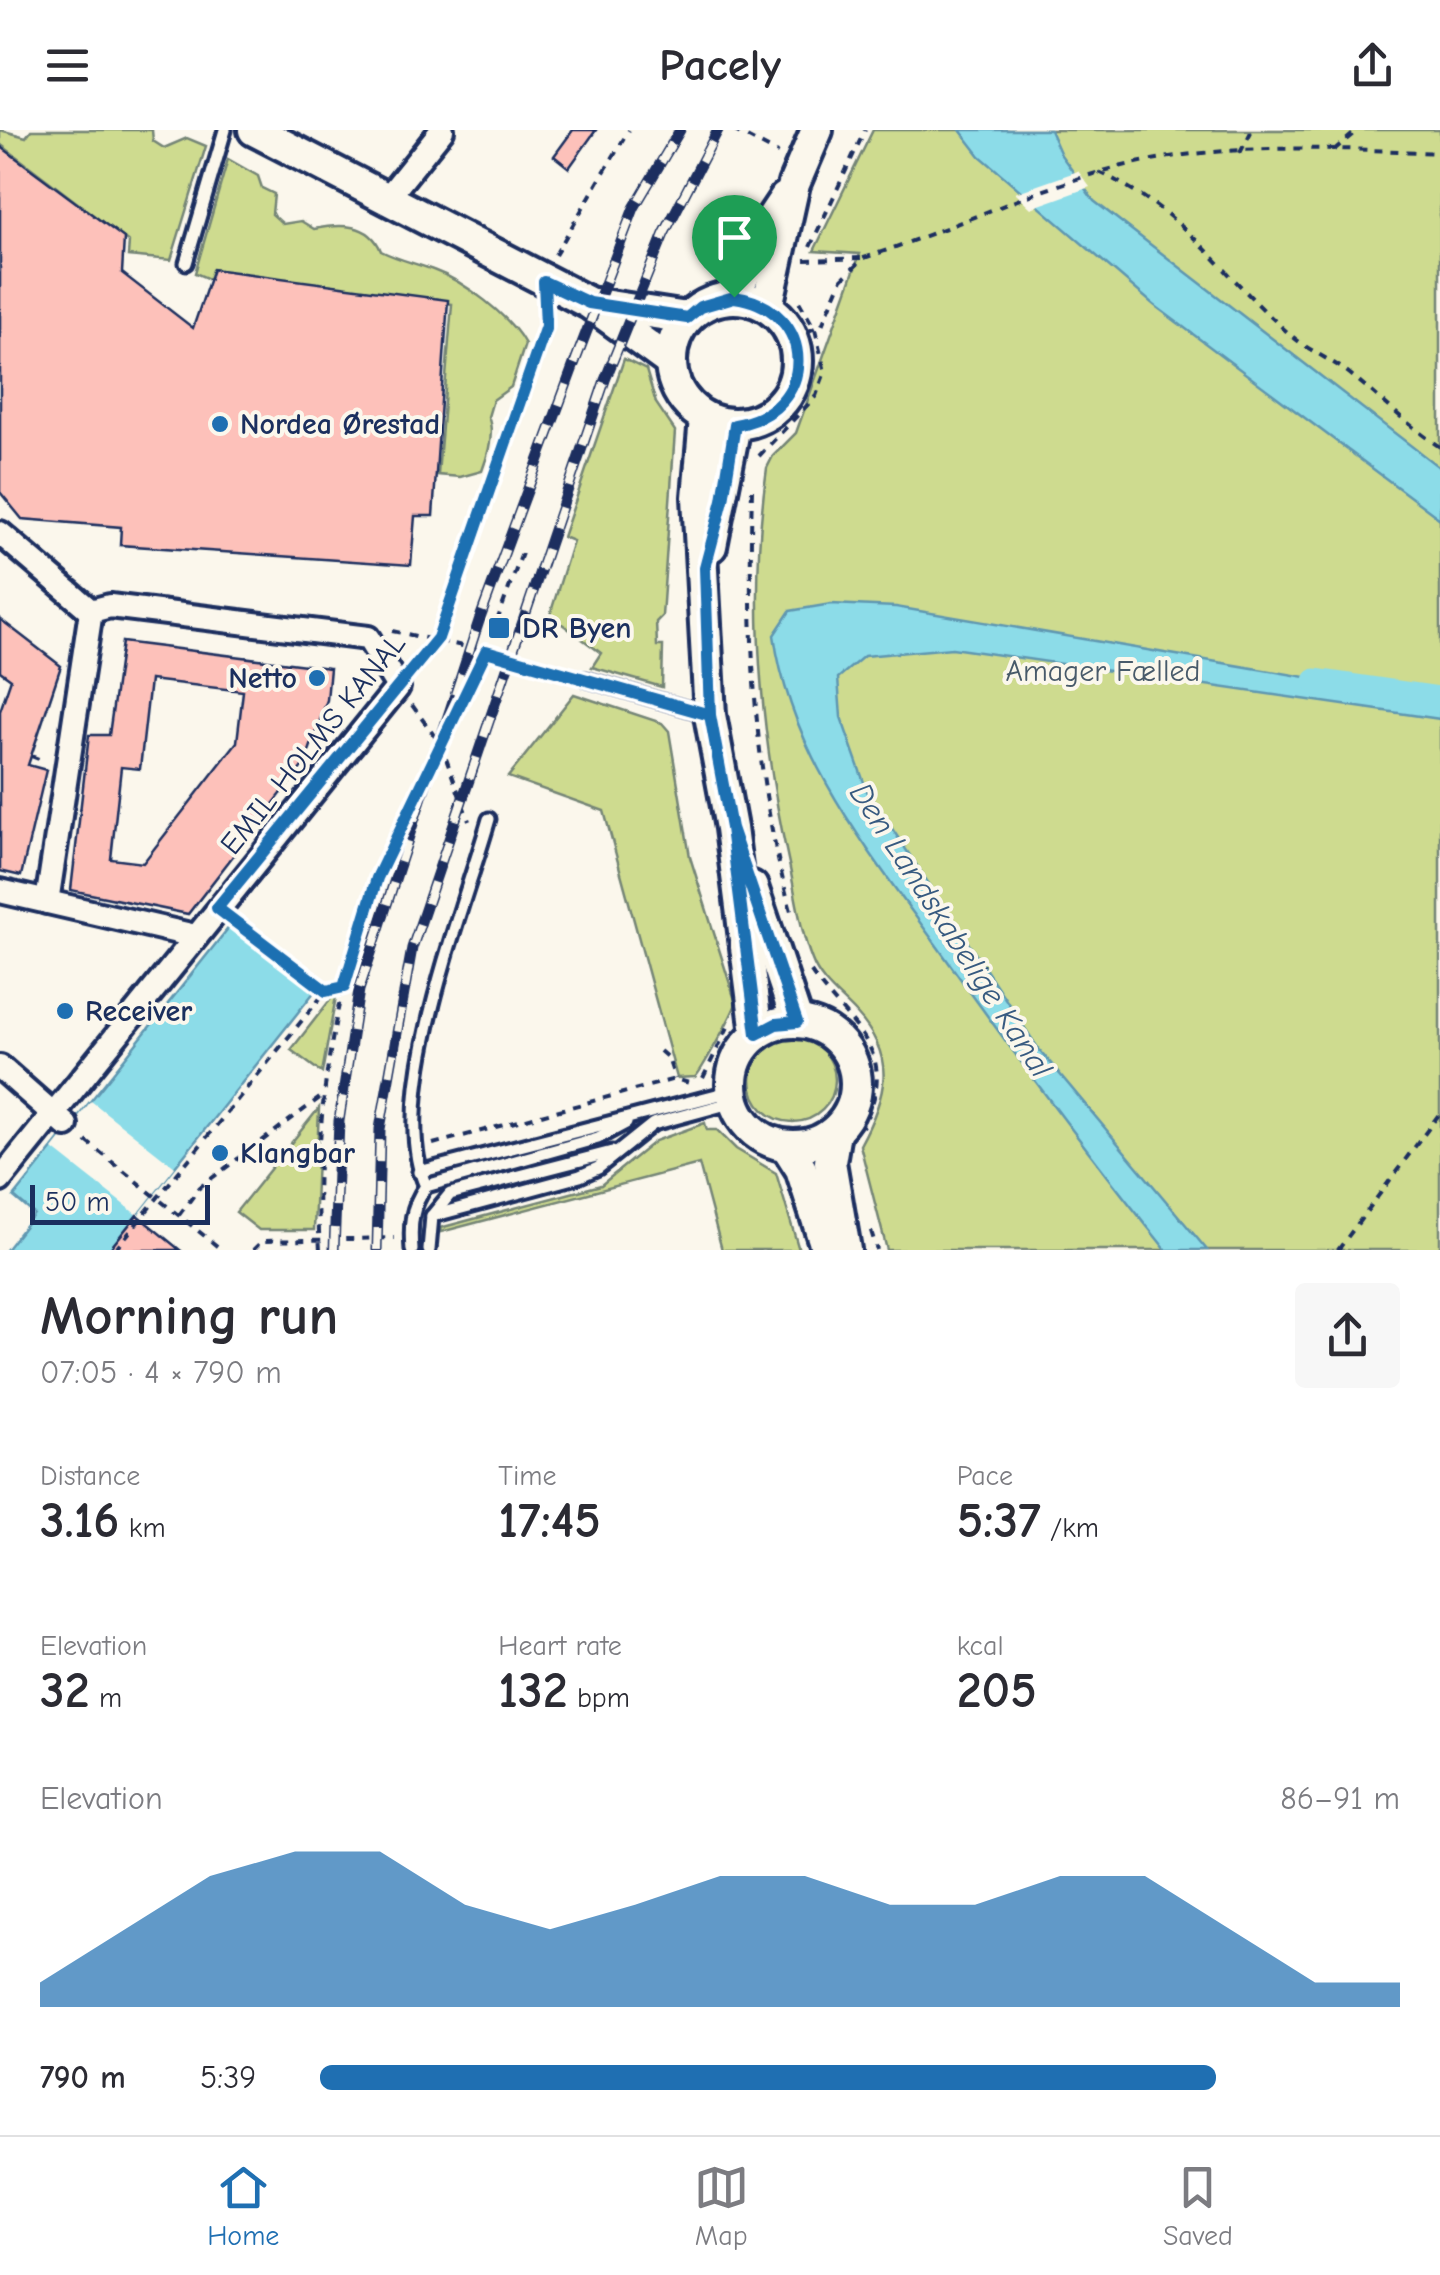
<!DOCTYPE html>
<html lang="en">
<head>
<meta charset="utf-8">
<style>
	body { margin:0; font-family:"Comic Neue",sans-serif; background:#f7f7f7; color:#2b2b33; height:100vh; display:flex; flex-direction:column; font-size:38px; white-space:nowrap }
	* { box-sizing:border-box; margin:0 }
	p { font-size:32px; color:#7c7c81 }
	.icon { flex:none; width:55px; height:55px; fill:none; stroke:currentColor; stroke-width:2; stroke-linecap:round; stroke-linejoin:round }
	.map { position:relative; height:1120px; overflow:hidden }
	.sheet { display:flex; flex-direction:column; background:#fff; flex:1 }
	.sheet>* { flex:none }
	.scale { position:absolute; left:30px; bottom:25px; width:180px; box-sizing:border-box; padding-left:10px; border:5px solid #1b2f5e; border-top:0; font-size:28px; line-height:35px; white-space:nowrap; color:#1b2f5e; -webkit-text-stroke:8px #fbf7ec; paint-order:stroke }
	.pin { position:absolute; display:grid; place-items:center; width:85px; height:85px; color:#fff; margin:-102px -42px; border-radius:50% 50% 50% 0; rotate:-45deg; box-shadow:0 0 10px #0007 }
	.pin .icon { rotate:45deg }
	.round { display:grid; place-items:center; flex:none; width:105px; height:105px; border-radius:10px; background:#f7f7f7 }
	.overview { display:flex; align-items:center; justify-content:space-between; height:170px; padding:0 40px }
	h1 { font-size:55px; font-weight:700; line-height:75px }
	.stats { display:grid; grid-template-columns:repeat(3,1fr); gap:15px; height:170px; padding:10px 40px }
	.stats div { display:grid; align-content:center }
	.stats b { font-size:50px; font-weight:700 }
	.stats small { font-size:28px; font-weight:400 }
	.stats p { font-size:28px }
	.chart { height:280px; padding:20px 40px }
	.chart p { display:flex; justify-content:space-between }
	.chart svg { width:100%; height:180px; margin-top:10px; fill:#1f6fb2; opacity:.7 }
	ul { padding:0 40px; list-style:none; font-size:32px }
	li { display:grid; grid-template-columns:160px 120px 1fr; align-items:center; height:75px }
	li i { height:25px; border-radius:12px; background:#1f6fb2 }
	header { display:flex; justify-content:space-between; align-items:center; height:130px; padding:0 40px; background:#fff; font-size:45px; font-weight:700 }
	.tabs { display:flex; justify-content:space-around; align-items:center; height:140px; border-top:2px solid #e1e1e2; background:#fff; font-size:28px; color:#7c7c81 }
	.tabs a { display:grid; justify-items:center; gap:5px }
	.tabs .selected { color:#1f6fb2 }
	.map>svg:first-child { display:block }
</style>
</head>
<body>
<header><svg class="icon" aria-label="menu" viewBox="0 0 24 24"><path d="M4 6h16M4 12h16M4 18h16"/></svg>Pacely<svg class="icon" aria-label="share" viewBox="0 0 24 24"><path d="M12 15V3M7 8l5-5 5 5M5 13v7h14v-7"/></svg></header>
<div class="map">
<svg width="1440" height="1120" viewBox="0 0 1440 1120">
	<rect width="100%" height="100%" fill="#fbf7ec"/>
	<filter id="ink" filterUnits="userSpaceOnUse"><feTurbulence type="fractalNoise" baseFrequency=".01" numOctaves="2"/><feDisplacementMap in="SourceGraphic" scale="20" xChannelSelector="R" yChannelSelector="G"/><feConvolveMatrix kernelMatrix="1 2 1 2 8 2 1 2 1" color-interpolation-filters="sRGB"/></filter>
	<g filter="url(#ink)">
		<g fill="#cedb8f" stroke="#748576" stroke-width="2.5">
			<path d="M0 0 26 7 31 0H152L153 11 164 18 187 8 206 16 171 130 128 126 129 112 0 14Z"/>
			<path d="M873 0H1440V1120H887L860 1015C886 967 898 928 856 883 840 866 820 852 812 830 800 800 796 765 789 734 760 604 748 471 767 338L773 326 796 303 860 124 814 121Z"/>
			<path d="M228 29 258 46 262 58 274 64 272 84 283 94 301 91 314 99C339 94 370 92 381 121 399 130 415 133 433 140 464 151 510 186 525 214L511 257 493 270 488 287C495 302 488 325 482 341L460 347 438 345 452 174 212 140 209 149 195 143Z"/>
			<path d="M624 229 646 240 656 273 675 301 662 486 656 492 657 516H663L662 557 592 537 601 523 550 485 573 411 563 407Z"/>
			<path d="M574 564 662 593 669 601 690 727 736 873C735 880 700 944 695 947L677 948 604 681 508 647Z"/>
			<path d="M337 861 322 943 291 920Z"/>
			<circle cx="793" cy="950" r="42"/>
			<path d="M319 978 314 1100H259L236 1082Z"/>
			<path d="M705 993 707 1000H717L736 1019 776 1043 799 1120H722L699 1034 441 1102 440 1098 601 1055 655 1011Z"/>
		</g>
		<g fill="#8cdce8" stroke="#5f97b1" stroke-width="2.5">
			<path d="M960 0H1050L1061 25 1094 71 1440 338V389L1154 175 980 26Z"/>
			<path d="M831 474 896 477 1440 570V589L952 518 864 526 838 548 841 587 867 661 1038 918 1207 1120H1166C1088 1023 1014 924 942 823 872 725 791 628 774 505L790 481Z"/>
			<path d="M230 796 315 861 109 1120H6L34 1084 14 1067Z"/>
		</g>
		<g fill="#fbf7ec">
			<path d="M1078 41 1090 57 1031 78 1015 63Z"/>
			<path d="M91 971 175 1037 137 1085 53 1019Z"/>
		</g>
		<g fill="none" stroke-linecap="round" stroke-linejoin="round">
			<path stroke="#8cdce8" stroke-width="25" d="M1316 551 1440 569"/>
		</g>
		<g fill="#fdc1ba" stroke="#1b2f5e" stroke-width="2.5" fill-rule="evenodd">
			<path d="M573 0H596L569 38 554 26Z"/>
			<path d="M0 16 124 108 122 143 193 198 213 139 448 170 433 386H415L411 435 120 415 121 397 22 389 0 362Z"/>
			<path d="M0 489 61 536 28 635 46 640 21 746 0 741V581L11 549 0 541Z"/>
			<path d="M122 512 330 538 327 570 305 633 188 784 71 760 89 605H109ZM150 550 243 561 237 612 143 733 111 729 121 637 140 639Z"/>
			<path d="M137 1085 180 1120H109Z"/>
		</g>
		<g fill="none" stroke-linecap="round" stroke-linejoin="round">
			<g stroke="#1b2f5e" stroke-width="19">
				<g id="lane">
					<path d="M186 133 225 0"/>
					<path d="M585 549 706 584"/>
					<path d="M419 1042 732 961"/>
					<path d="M426 1056 598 1008 626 993"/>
					<path d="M432 1086 450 1064 612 1022"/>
					<path d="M412 1120C410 1096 411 1077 426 1056 386 970 463 781 489 689"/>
					<path d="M429 1120 432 1086 580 1046 598 1038 653 994 734 972"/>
				</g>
			</g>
			<g stroke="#1b2f5e" stroke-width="30">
				<g id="street">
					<path d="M385 71 442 0"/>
					<path d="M0 403 91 481"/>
					<path d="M0 761 195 806"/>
					<path d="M47 772 91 481"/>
					<path d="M0 937 66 995"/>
					<path d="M0 1050 398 557 368 508 110 476 91 481"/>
				</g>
			</g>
			<g stroke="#1b2f5e" stroke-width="38">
				<g id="secondary">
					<path d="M254 0 589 173 670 232"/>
					<path d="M734 167 765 98 785 68"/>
					<circle cx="734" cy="231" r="63"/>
					<path d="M596 174 687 188"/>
					<path d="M767 177 794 54 817 0"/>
					<path d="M705 288 698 367 710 585 731 698 757 904"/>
					<path d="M711 416 735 295"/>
					<path d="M752 757 797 891"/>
					<circle cx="794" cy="954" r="62"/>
					<path d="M835 1002 830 1032 845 1120"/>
					<path d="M787 1017 801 1039 827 1120"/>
				</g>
			</g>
			<g stroke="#1b2f5e" stroke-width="4" stroke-dasharray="8 8" stroke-linecap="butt">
				<path d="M733 0 778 23"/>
				<path d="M1334 20 1358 0"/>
				<path d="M1240 23 1252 0"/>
				<path d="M1099 42C1192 86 1219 143 1292 206 1309 221 1332 230 1350 244 1381 268 1407 295 1440 317"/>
				<path d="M810 117 865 0"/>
				<path d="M555 125 629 0"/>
				<path d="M805 130 864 128"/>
				<path d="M793 208 822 195 842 149 864 128C943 102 1020 65 1100 42 1207 11 1330 18 1440 23"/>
				<path d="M759 326 816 266 825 242 815 199 797 168"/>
				<path d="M752 360C748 502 752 643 791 781"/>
				<path d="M392 501 486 521 522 423"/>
				<path d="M412 540 439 508 546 196 545 182"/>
				<path d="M412 575 441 615 469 691"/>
				<path d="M31 626 44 631"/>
				<path d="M238 794 326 861"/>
				<path d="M811 842C850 899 903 919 862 997"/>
				<path d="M660 921 668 928 675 949"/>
				<path d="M703 948 729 895"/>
				<path d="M86 1011 222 1120"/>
				<path d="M433 1014 675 949 689 953"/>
				<path d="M179 1085 200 1057 325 964"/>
				<path d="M871 1101 877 1120"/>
				<path d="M115 1120 326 861 345 857"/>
				<path d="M253 1120 262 1111 394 1108"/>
				<path d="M320 1120C312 998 332 860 378 747 409 670 450 595 486 521L570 545"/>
				<path d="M1338 1120 1440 983"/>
			</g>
			<use href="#lane" stroke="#fbf7ec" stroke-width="11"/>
			<use href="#street" stroke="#fbf7ec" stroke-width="22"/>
			<use href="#secondary" stroke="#fbf7ec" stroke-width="30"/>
			<g stroke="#1b2f5e" stroke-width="11">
				<g id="rail">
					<path d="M334 1120 339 991 359 860 479 491 573 237 634 78 680 0"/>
					<path d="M377 1120 380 999 412 818 605 250 664 104 718 0"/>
				</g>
			</g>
			<use href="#rail" stroke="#fbf7ec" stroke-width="8" stroke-dasharray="22" stroke-linecap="butt"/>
		</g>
	</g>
	<g fill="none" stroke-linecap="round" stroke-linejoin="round" filter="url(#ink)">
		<g stroke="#fff" stroke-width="20">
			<path id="route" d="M734 167 700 177 687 188 589 173 544 152 546 196 438 508 217 778 326 861 344 857 377 748 486 521 710 585 731 698 757 904 776 894 797 892 731 698 710 585 705 438 723 370 735 295C819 282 818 178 734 167"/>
		</g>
		<use href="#route" stroke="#1f6fb2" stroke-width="12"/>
	</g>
	<g fill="#1f6fb2" stroke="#fbf7ec" stroke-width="4">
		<circle cx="220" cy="294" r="10"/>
		<rect x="487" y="486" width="24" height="24" rx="5"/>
		<circle cx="317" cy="548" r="10"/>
		<circle cx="65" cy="881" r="10"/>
		<circle cx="220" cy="1023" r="10"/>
	</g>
	<g text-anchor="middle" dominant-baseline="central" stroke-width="8" stroke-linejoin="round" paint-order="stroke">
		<g font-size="30" font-weight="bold" fill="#1b2f5e" stroke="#fbf7ec" text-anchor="start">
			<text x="240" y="294">Nordea Ørestad</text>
			<text x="522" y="498">DR Byen</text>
			<text x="297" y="548" text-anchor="end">Netto</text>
			<text x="85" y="881">Receiver</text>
			<text x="240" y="1023">Klangbar</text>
		</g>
		<g font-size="30" fill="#485a6a" stroke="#fbf7ec">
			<text x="1103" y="541">Amager Fælled</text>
		</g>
		<g font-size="30" fill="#1b2f5e" stroke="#fbf7ec">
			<text transform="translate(313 614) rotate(-51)">EMIL HOLMS KANAL</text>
		</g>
		<g font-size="32" font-style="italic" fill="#375a80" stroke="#fbf7ec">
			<text transform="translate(951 800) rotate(57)">Den Landskabelige Kanal</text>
		</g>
	</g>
</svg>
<div class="scale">50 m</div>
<div class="pin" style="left:734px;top:167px;background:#1e9e55"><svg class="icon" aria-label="arrive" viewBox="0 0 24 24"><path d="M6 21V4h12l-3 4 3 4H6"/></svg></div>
</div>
<section class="sheet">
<div class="overview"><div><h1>Morning run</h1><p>07:05 · 4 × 790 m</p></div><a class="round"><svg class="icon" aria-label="share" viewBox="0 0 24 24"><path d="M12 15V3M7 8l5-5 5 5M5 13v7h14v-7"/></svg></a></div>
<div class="stats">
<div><p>Distance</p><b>3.16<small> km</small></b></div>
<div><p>Time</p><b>17:45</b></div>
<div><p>Pace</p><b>5:37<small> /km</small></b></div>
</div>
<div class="stats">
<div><p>Elevation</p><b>32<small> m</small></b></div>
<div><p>Heart rate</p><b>132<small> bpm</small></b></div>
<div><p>kcal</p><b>205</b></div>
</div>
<div class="chart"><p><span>Elevation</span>86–91 m</p>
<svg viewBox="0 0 160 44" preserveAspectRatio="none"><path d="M0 44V38L10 25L20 12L30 6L40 6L50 19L60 25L70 19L80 12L90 12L100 19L110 19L120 12L130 12L140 25L150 38L160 38V44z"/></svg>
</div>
<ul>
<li><b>790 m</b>5:39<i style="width:83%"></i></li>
</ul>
</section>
<nav class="tabs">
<a class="selected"><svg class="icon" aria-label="home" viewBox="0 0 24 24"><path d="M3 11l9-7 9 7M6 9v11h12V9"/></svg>Home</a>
<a><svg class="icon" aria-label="map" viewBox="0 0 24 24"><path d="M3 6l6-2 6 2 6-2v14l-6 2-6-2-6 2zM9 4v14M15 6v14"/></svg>Map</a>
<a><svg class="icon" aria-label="saved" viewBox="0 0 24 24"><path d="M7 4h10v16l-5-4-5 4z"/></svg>Saved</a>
</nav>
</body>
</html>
